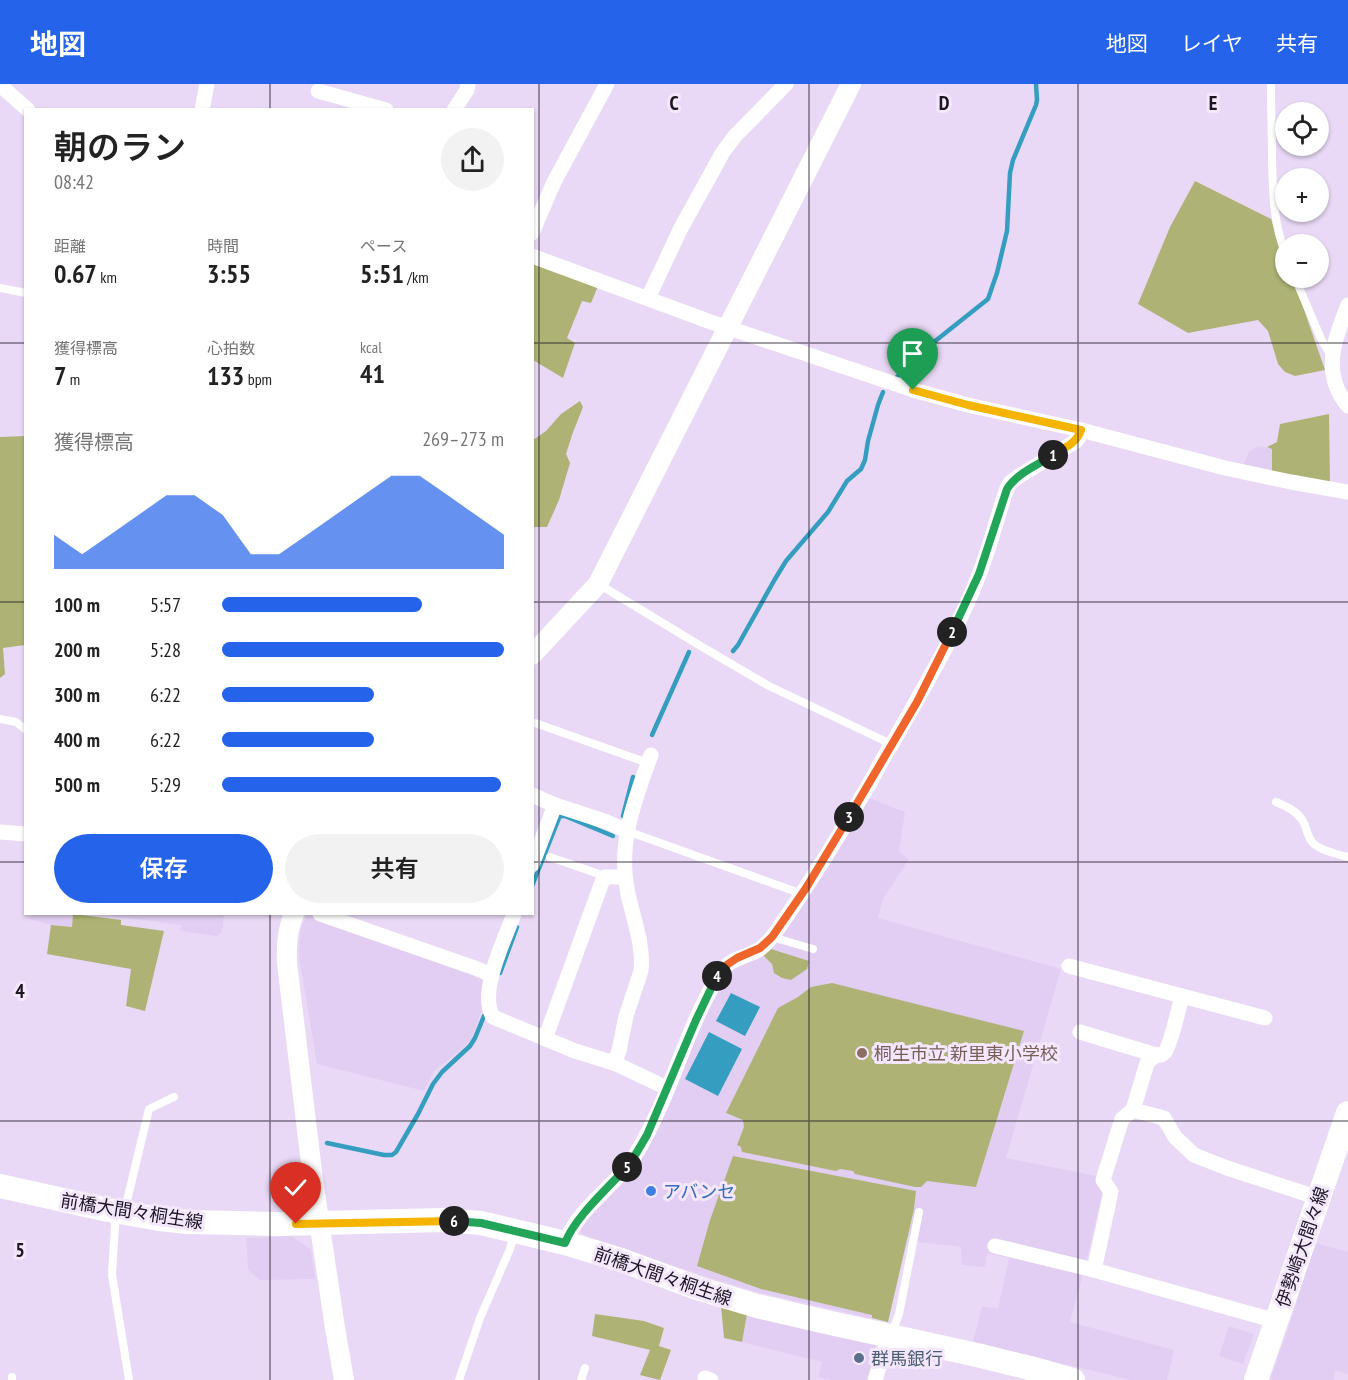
<!DOCTYPE html>
<html lang="ja">
<head>
<meta charset="utf-8">
<style>
	body { margin:0; font-family:"PT Sans Narrow","Noto Sans JP",sans-serif; background:#f2f2f2; color:#222; height:100vh; display:flex; flex-direction:column; font-size:22px; white-space:nowrap }
	* { box-sizing:border-box; margin:0 }
	p { font-size:20px; color:#767676 }
	.icon { flex:none; width:33px; height:33px; fill:none; stroke:currentColor; stroke-width:2; stroke-linecap:round; stroke-linejoin:round }
	.map { position:relative; flex:1; overflow:hidden }
	.drawer { position:absolute; left:24px; top:24px; width:510px; height:807px; display:flex; flex-direction:column; background:#fff; border-radius:0px; box-shadow:0 2px 4px #0004 }
	.drawer>* { flex:none }
	.controls { position:absolute; left:1275px; top:18px; display:grid; gap:12px }
	.controls a { display:grid; place-items:center; width:54px; height:54px; border-radius:50%; background:#fff; box-shadow:0 2px 4px #0004; font-size:30px }
	.pin { position:absolute; display:grid; place-items:center; width:51px; height:51px; color:#fff; margin:-62px -26px; border-radius:50% 50% 50% 0; rotate:-45deg; box-shadow:0 0 6px #0007 }
	.pin .icon { rotate:45deg }
	.km { position:absolute; width:30px; height:30px; margin:-15px; border-radius:50%; background:#222; color:#fff; font-size:16px; line-height:30px; text-align:center }
	.round { display:grid; place-items:center; flex:none; width:63px; height:63px; border-radius:32px; background:#f2f2f2 }
	.summary { display:flex; align-items:center; justify-content:space-between; height:102px; padding:0 30px }
	h1 { font-size:33px; font-weight:600; line-height:45px }
	.stats { display:grid; grid-template-columns:repeat(3,1fr); gap:9px; height:102px; padding:6px 30px }
	.stats div { display:grid; align-content:center }
	.stats b { font-size:26px; font-weight:600 }
	.stats small { font-size:16px; font-weight:400 }
	.stats p { font-size:16px }
	.chart { height:168px; padding:12px 30px }
	.chart p { display:flex; justify-content:space-between }
	.chart svg { width:100%; height:108px; margin-top:6px; fill:#2563eb; opacity:.7 }
	.button { display:flex; gap:12px; margin-top:auto; padding:12px 30px }
	.button a { flex:1; height:69px; border-radius:36px; background:#2563eb; color:#fff; font-size:24px; font-weight:600; line-height:69px; text-align:center }
	.button a+a { background:#f2f2f2; color:#222 }
	ul { padding:0 30px; list-style:none; font-size:20px }
	li { display:grid; grid-template-columns:96px 72px 1fr; align-items:center; height:45px }
	li i { height:15px; border-radius:8px; background:#2563eb }
	header { display:flex; align-items:center; gap:36px; box-sizing:border-box; height:84px; padding:0 30px; background:#2563eb; color:#fff }
	header strong { font-size:28px }
	nav { display:flex; gap:33px; margin-inline-start:auto; font-size:21px }
	.map>svg:first-child { display:block }
</style>
</head>
<body>
<header>
<strong>地図</strong>
<nav><a>地図</a><a>レイヤ</a><a>共有</a></nav>
</header>
<div class="map">
<svg width="1348" height="1296" viewBox="0 0 1348 1296">
	<rect width="100%" height="100%" fill="#e9d9f6"/>
	<g fill="#e2cef2">
		<path d="M1258 362 1272 364V388L1243 382 1249 368Z"/>
		<path d="M867 713 905 728 899 768 909 775 883 815 878 834 1061 885 1006 1074 1097 1092 1103 1105 1086 1179 1070 1238 1174 1266 1167 1296H1131L973 1258 982 1222 998 1225 1009 1174 987 1169 985 1183 962 1181 961 1163 919 1158 909 1151 888 1238 761 1209 710 1194 581 1150V1140L603 1119 622 1097 703 936 730 888 735 883 763 871Z"/>
		<path d="M32 830H73L72 843 51 841 30 835Z"/>
		<path d="M98 830H224L222 847 217 852 180 847 181 841Z"/>
		<path d="M307 830 479 890 484 895 485 904 481 928 471 955 458 968 434 987 424 1007 317 980 299 872 300 847Z"/>
		<path d="M292 1152 311 1166 315 1195 260 1196 248 1186 246 1154Z"/>
		<path d="M1315 1159 1348 1168V1290L1335 1286 1334 1296H1270L1294 1227Z"/>
		<path d="M747 1230 876 1261 869 1296H831L818 1293 822 1278 742 1258Z"/>
		<path d="M1229 1242 1254 1250 1243 1280 1219 1272Z"/>
	</g>
	<g fill="#aeb375">
		<path d="M1195 97 1271 135 1285 175 1286 194H1293L1325 286 1295 292 1285 288 1278 280 1268 247 1258 236 1188 249 1138 220 1170 143Z"/>
		<path d="M532 179 598 202 591 219 582 217 567 254 575 259 563 294 533 276Z"/>
		<path d="M580 317 583 323 572 351 566 370 570 379 559 416 547 443H533V356L546 347 561 330Z"/>
		<path d="M1329 330 1330 398 1272 388V365L1267 363 1277 358 1280 340Z"/>
		<path d="M25 352V561L3 564 5 590 0 594V353Z"/>
		<path d="M73 830 121 836V841L164 847 145 927 126 922 131 885 47 870 51 841 72 843Z"/>
		<path d="M771 865 809 877 807 885 791 896 782 894 774 889 772 880 763 871Z"/>
		<path d="M832 899 1024 947 976 1103 927 1097 921 1103H915L855 1090 853 1087 840 1085 836 1087 742 1068 741 1063 737 1061 744 1043 743 1036 726 1029 778 924 798 913 811 903Z"/>
		<path d="M733 1072 916 1107 914 1125 888 1238 872 1234V1231L761 1205 697 1182 710 1136Z"/>
		<path d="M721 1222 747 1230 742 1258 724 1254Z"/>
		<path d="M595 1230 644 1237 664 1244 659 1262 671 1266 660 1296 640 1291 650 1266 592 1252Z"/>
	</g>
	<g fill="#359dc0">
		<path d="M731 909 760 923 745 952 716 937Z"/>
		<path d="M709 948 742 965 718 1012 685 995Z"/>
	</g>
	<g fill="none" stroke-linecap="round" stroke-linejoin="round">
		<g stroke="#359dc0" stroke-width="4.5">
			<path d="M896 294 934 258 988 215 997 189 1007 147 1010 89 1013 76 1036 21 1037 16 1036 0"/>
			<path d="M733 567 738 561 775 495 786 477 828 428 847 397 861 385 865 376 868 357 878 321 883 308"/>
			<path d="M652 651 689 568"/>
			<path d="M623 732 633 693"/>
			<path d="M532 802 559 734 561 732H565L613 752"/>
			<path d="M500 889 517 843"/>
			<path d="M327 1059 384 1071H392L396 1068 418 1030 433 1000 442 988 470 962 475 954 484 932"/>
		</g>
		<g stroke="#fff" stroke-width="8">
			<path d="M1271 0C1271 25 1272 50 1272 75 1273 107 1273 140 1286 171"/>
			<path d="M1295 194 1322 257 1331 271"/>
			<path d="M0 204 26 209"/>
			<path d="M600 501 704 564 769 602 891 660"/>
			<path d="M0 635 16 638 26 646"/>
			<path d="M535 639 648 679"/>
			<path d="M1276 718C1286 722 1297 727 1303 737 1307 744 1307 753 1313 759 1321 767 1337 770 1348 773"/>
			<path d="M627 747 794 807 800 811"/>
			<path d="M550 773 599 790 605 793"/>
			<path d="M772 853 813 865"/>
			<path d="M125 1125 149 1025 174 1013"/>
			<path d="M117 1132 115 1140 112 1191 129 1296"/>
			<path d="M892 1248 899 1230 919 1128"/>
			<path d="M12 1293V1296"/>
			<path d="M459 1296 480 1234 510 1165 514 1149"/>
			<path d="M581 1296 585 1284"/>
		</g>
		<g stroke="#fff" stroke-width="15">
			<path d="M0 1 28 26"/>
			<path d="M318 7 386 26"/>
			<path d="M202 26 207 0"/>
			<path d="M454 26 467 6 468 0"/>
			<path d="M532 149 554 98 607 0"/>
			<path d="M532 172 708 237 913 306 968 321 1081 346 1225 384 1291 398 1348 408"/>
			<path d="M648 214 681 144 723 68 735 52 786 0"/>
			<path d="M1348 221C1334 255 1321 290 1348 322"/>
			<path d="M532 711 555 721 607 738 627 747"/>
			<path d="M0 748 26 750"/>
			<path d="M532 781 555 721"/>
			<path d="M320 830 475 884 491 891"/>
			<path d="M514 830C505 855 478 908 493 933L575 967 614 979 667 1004"/>
			<path d="M1069 882 1265 934"/>
			<path d="M1080 948 1156 971"/>
			<path d="M545 955 602 798 605 793H625"/>
			<path d="M614 979 619 967 626 932 641 887C644 859 632 832 627 805 618 758 635 715 651 671"/>
			<path d="M1133 1026 1164 1034 1175 1053 1194 1071 1227 1084 1319 1114"/>
			<path d="M565 1159C578 1123 618 1101 637 1068 671 1012 685 946 719 891 729 873 745 874 760 865 767 860 773 852 778 845 809 800 838 754 865 707 874 692 882 675 892 660 923 605 956 550 979 491 990 463 997 433 1007 404L1011 398 1019 392 1076 357 1079 353 1081 346"/>
			<path d="M995 1162 1094 1186 1276 1237"/>
			<path d="M1094 1186 1111 1108 1103 1096 1122 1035 1133 1026 1147 979 1156 971C1161 971 1161 972 1165 968 1171 960 1179 923 1182 912"/>
			<path d="M705 1294 711 1296"/>
			<path d="M875 1296 885 1264 890 1253"/>
		</g>
		<g stroke="#fff" stroke-width="20">
			<path d="M532 571 598 500 851 0"/>
			<path d="M294 830C287 846 286 861 287 879L313 1096 335 1244 344 1296"/>
		</g>
		<g stroke="#fff" stroke-width="24">
			<path d="M0 1102 108 1126 159 1135 188 1138 278 1140 443 1136 481 1139 565 1159 621 1176 697 1204 757 1222 826 1238 977 1271 1038 1286 1073 1296"/>
			<path d="M1256 1296 1348 1029"/>
		</g>
	</g>
	<g fill="none" stroke-linecap="round" stroke-linejoin="round">
		<g stroke="#fff" stroke-width="12">
			<path id="split-1" d="M913 306 968 321 1081 346C1077 359 1064 364 1053 371"/>
		</g>
		<g stroke="#fff" stroke-width="12">
			<path id="split-2" d="M952 548 979 490 1007 405C1017 389 1038 381 1053 371"/>
		</g>
		<g stroke="#fff" stroke-width="12">
			<path id="split-3" d="M849 733 917 618 952 548"/>
		</g>
		<g stroke="#fff" stroke-width="12">
			<path id="split-4" d="M717 892 728 880 737 874 760 864 772 853 806 804 849 733"/>
		</g>
		<g stroke="#fff" stroke-width="12">
			<path id="split-5" d="M627 1083 637 1068 647 1051 696 936 717 892"/>
		</g>
		<g stroke="#fff" stroke-width="12">
			<path id="split-6" d="M454 1137 481 1139 565 1159C575 1133 607 1105 627 1083"/>
		</g>
		<g stroke="#fff" stroke-width="12">
			<path id="split-7" d="M296 1140 454 1137"/>
		</g>
		<use href="#split-1" stroke="#f5b400" stroke-width="8"/>
		<use href="#split-2" stroke="#22a559" stroke-width="8"/>
		<use href="#split-3" stroke="#f0652b" stroke-width="8"/>
		<use href="#split-4" stroke="#f0652b" stroke-width="8"/>
		<use href="#split-5" stroke="#22a559" stroke-width="8"/>
		<use href="#split-6" stroke="#22a559" stroke-width="8"/>
		<use href="#split-7" stroke="#f5b400" stroke-width="8"/>
	</g>
	<path fill="none" stroke="#1c1620" stroke-width="1.5" stroke-opacity="0.55" d="M270 0V26M539 0V1296M809 0V1296M1078 0V1296M0 259H26M532 259H1348M0 518H26M532 518H1348M0 778H26M532 778H1348M270 830V1296M0 1037H1348"/>
	<circle fill="#8d6e63" stroke="#f4e7ff" stroke-width="2" cx="862" cy="969" r="6"/>
	<circle fill="#3f7fe0" stroke="#f4e7ff" stroke-width="2" cx="651" cy="1107" r="6"/>
	<circle fill="#5c6f8a" stroke="#f4e7ff" stroke-width="2" cx="859" cy="1274" r="6"/>
	<g text-anchor="middle" dominant-baseline="central" stroke-width="6" stroke-linejoin="round" paint-order="stroke">
		<g font-size="18" fill="#785e54" stroke="#f4e7ff" text-anchor="start">
			<text x="874" y="969">桐生市立 新里東小学校</text>
		</g>
		<g font-size="18" fill="#366cbe" stroke="#f4e7ff" text-anchor="start">
			<text x="663" y="1107">アバンセ</text>
		</g>
		<g font-size="18" fill="#1c1620" stroke="#f4e7ff">
			<text transform="translate(132 1127) rotate(9)">前橋大間々桐生線</text>
			<text transform="translate(1302 1163) rotate(-71)">伊勢崎大間々線</text>
			<text transform="translate(663 1192) rotate(19)">前橋大間々桐生線</text>
		</g>
		<g font-size="18" fill="#4e5e75" stroke="#f4e7ff" text-anchor="start">
			<text x="871" y="1274">群馬銀行</text>
		</g>
	</g>
	<g font-size="20" text-anchor="middle" font-weight="bold" fill="#1c1620" stroke="#f4e7ff" stroke-width="6" stroke-linejoin="round" paint-order="stroke">
		<text x="674" y="26">C</text>
		<text x="944" y="26">D</text>
		<text x="1213" y="26">E</text>
		<text x="20" y="914">4</text>
		<text x="20" y="1173">5</text>
	</g>
</svg>
<div class="controls">
<a><svg class="icon" aria-label="locate" viewBox="0 0 24 24"><circle cx="12" cy="12" r="6"/><path d="M12 2v4M12 18v4M2 12h4M18 12h4"/></svg></a>
<a>+</a>
<a>−</a>
</div>
<div class="pin" style="left:913px;top:306px;background:#1e9e55"><svg class="icon" aria-label="arrive" viewBox="0 0 24 24"><path d="M6 21V4h12l-3 4 3 4H6"/></svg></div>
<div class="pin" style="left:296px;top:1140px;background:#d93025"><svg class="icon" aria-label="check" viewBox="0 0 24 24"><path d="M5 12l5 5 9-10"/></svg></div>
<b class="km" style="left:1053px;top:371px">1</b>
<b class="km" style="left:952px;top:548px">2</b>
<b class="km" style="left:849px;top:733px">3</b>
<b class="km" style="left:717px;top:892px">4</b>
<b class="km" style="left:627px;top:1083px">5</b>
<b class="km" style="left:454px;top:1137px">6</b>
<section class="drawer">
<div class="summary"><div><h1>朝のラン</h1><p>08:42</p></div><a class="round"><svg class="icon" aria-label="share" viewBox="0 0 24 24"><path d="M12 15V3M7 8l5-5 5 5M5 13v7h14v-7"/></svg></a></div>
<div class="stats">
<div><p>距離</p><b>0.67<small> km</small></b></div>
<div><p>時間</p><b>3:55</b></div>
<div><p>ペース</p><b>5:51<small> /km</small></b></div>
</div>
<div class="stats">
<div><p>獲得標高</p><b>7<small> m</small></b></div>
<div><p>心拍数</p><b>133<small> bpm</small></b></div>
<div><p>kcal</p><b>41</b></div>
</div>
<div class="chart"><p><span>獲得標高</span>269–273 m</p>
<svg viewBox="0 0 160 44" preserveAspectRatio="none"><path d="M0 44V30L10 38L20 30L30 22L40 14L50 14L60 22L70 38L80 38L90 30L100 22L110 14L120 6L130 6L140 14L150 22L160 30V44z"/></svg>
</div>
<ul>
<li><b>100 m</b>5:57<i style="width:71%"></i></li>
<li><b>200 m</b>5:28<i style="width:100%"></i></li>
<li><b>300 m</b>6:22<i style="width:54%"></i></li>
<li><b>400 m</b>6:22<i style="width:54%"></i></li>
<li><b>500 m</b>5:29<i style="width:99%"></i></li>
</ul>
<div class="button"><a>保存</a><a>共有</a></div>
</section>
</div>
</body>
</html>
